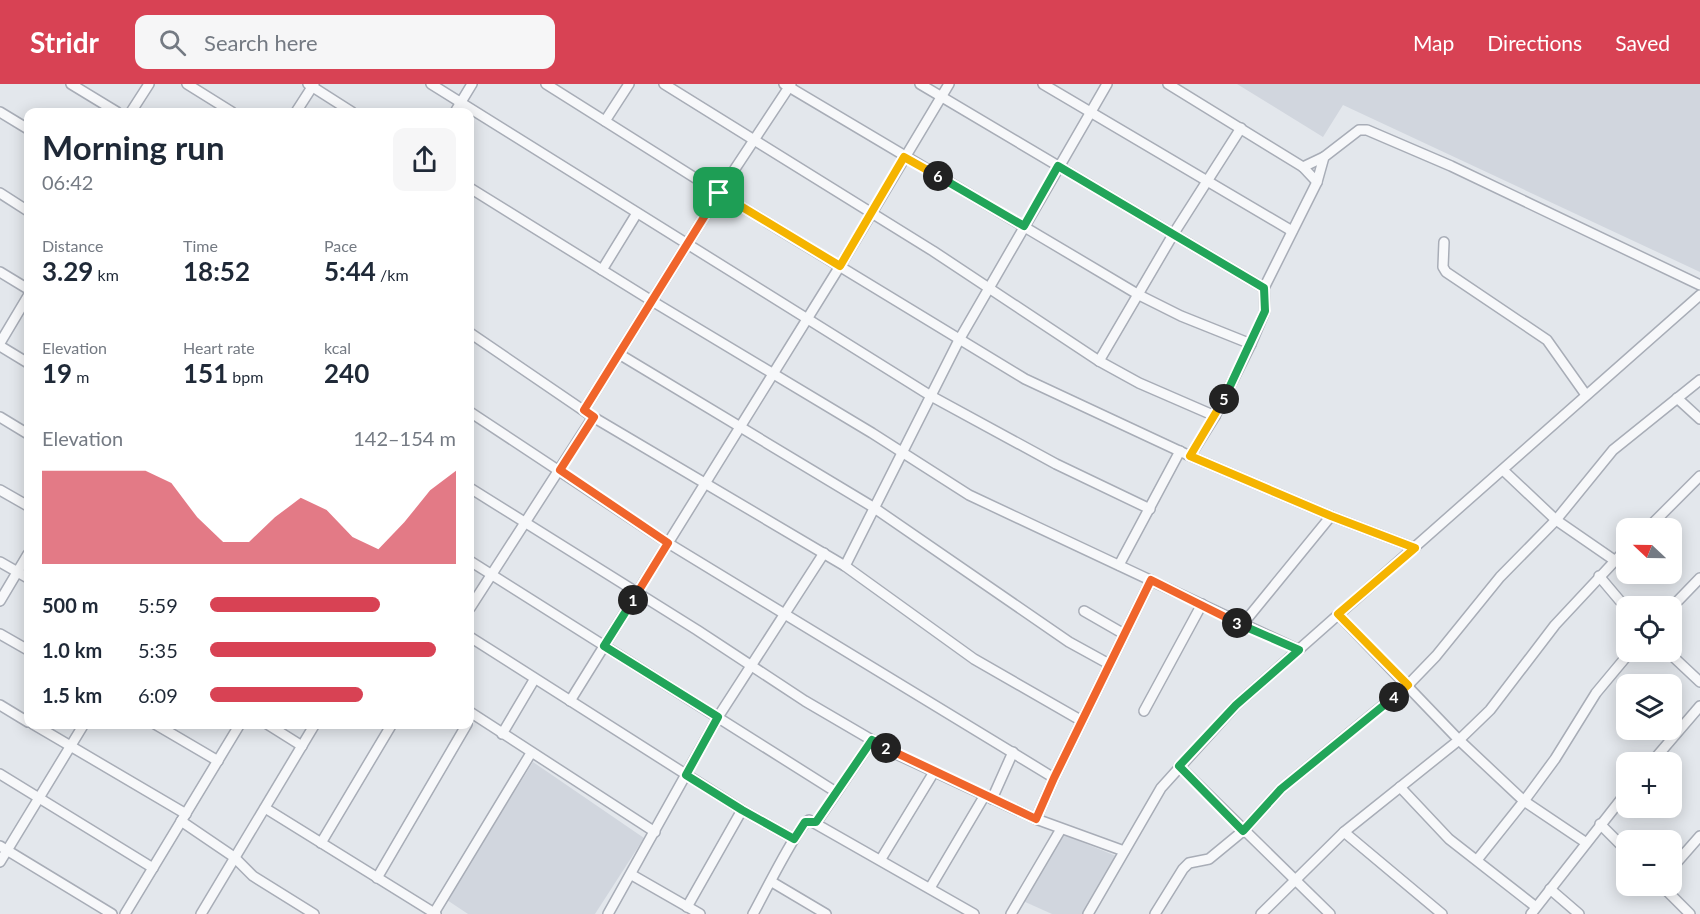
<!DOCTYPE html>
<html lang="en">
<head>
<meta charset="utf-8">
<style>
	body { margin:0; font-family:Lato,sans-serif; background:#f6f6f7; color:#1f2937; height:100vh; display:flex; flex-direction:column; font-size:22px; white-space:nowrap }
	* { box-sizing:border-box; margin:0 }
	p { font-size:20px; color:#747a83 }
	.icon { flex:none; width:33px; height:33px; fill:none; stroke:currentColor; stroke-width:2; stroke-linecap:round; stroke-linejoin:round }
	.map { position:relative; flex:1; overflow:hidden }
	.side { position:absolute; left:24px; top:24px; width:450px; height:621px; display:flex; flex-direction:column; background:#fff; border-radius:12px; box-shadow:0 3px 15px #0003 }
	.side>* { flex:none }
	.needle { width:39px; rotate:292deg }
	.buttons { position:absolute; left:1616px; top:434px; display:grid; gap:12px }
	.buttons a { display:grid; place-items:center; width:66px; height:66px; border-radius:12px; background:#fff; box-shadow:0 3px 15px #0003; font-size:30px }
	.pin { position:absolute; display:grid; place-items:center; width:51px; height:51px; color:#fff; margin:-26px; border-radius:12px; box-shadow:0 3px 9px #0006 }
	.km { position:absolute; width:30px; height:30px; margin:-15px; border-radius:50%; background:#222; color:#fff; font-size:16px; line-height:30px; text-align:center }
	.round { display:grid; place-items:center; flex:none; width:63px; height:63px; border-radius:12px; background:#f6f6f7 }
	.overview { display:flex; align-items:center; justify-content:space-between; height:102px; padding:0 18px }
	h1 { font-size:33px; font-weight:700; line-height:45px }
	.stats { display:grid; grid-template-columns:repeat(3,1fr); gap:9px; height:102px; padding:6px 18px }
	.stats div { display:grid; align-content:center }
	.stats b { font-size:26px; font-weight:700 }
	.stats small { font-size:16px; font-weight:400 }
	.stats p { font-size:16px }
	.chart { height:168px; padding:12px 18px }
	.chart p { display:flex; justify-content:space-between }
	.chart svg { width:100%; height:108px; margin-top:6px; fill:#d84254; opacity:.7 }
	ul { padding:0 18px; list-style:none; font-size:20px }
	li { display:grid; grid-template-columns:96px 72px 1fr; align-items:center; height:45px }
	li i { height:15px; border-radius:8px; background:#d84254 }
	header { display:flex; align-items:center; gap:36px; box-sizing:border-box; height:84px; padding:0 30px; background:#d84254; color:#fff }
	header strong { font-size:28px }
	nav { display:flex; gap:33px; margin-inline-start:auto; font-size:21px }
	.search { width:420px; height:54px; background:#f6f6f7; display:flex; align-items:center; gap:15px; box-sizing:border-box; padding:0 21px; border-radius:12px; color:#747a83; font-size:22px }
	.map>svg:first-child { display:block }
</style>
</head>
<body>
<header>
<strong>Stridr</strong>
<div class="search"><svg class="icon" aria-label="search" viewBox="0 0 24 24"><circle cx="10" cy="10" r="6"/><path d="M15 15l6 6"/></svg>Search here</div>
<nav><a>Map</a><a>Directions</a><a>Saved</a></nav>
</header>
<div class="map">
<svg width="1700" height="830" viewBox="0 0 1700 830">
	<rect width="100%" height="100%" fill="#e3e7ec"/>
	<g fill="#d1d6de">
		<path d="M1237 0H1700V188L1343 21 1323 53Z"/>
		<path d="M533 678 644 754 595 830H468L447 816Z"/>
		<path d="M1062 750 1116 772 1084 830H1052L1023 817Z"/>
	</g>
	<g fill="none" stroke-linecap="round" stroke-linejoin="round">
		<g stroke="#a8adb7" stroke-width="12">
			<g id="minor">
				<path d="M71 0 117 28"/>
				<path d="M187 0 232 28"/>
				<path d="M308 0 352 28"/>
				<path d="M431 0 931 312 1056 380 1150 425"/>
				<path d="M546 0 719 109 1025 295 1190 372 1331 432 1415 464"/>
				<path d="M664 0 933 167 1099 277 1139 299 1215 332"/>
				<path d="M784 0 1139 211 1181 232 1251 260"/>
				<path d="M920 0 1264 204"/>
				<path d="M1043 0 1292 147"/>
				<path d="M1168 0 1303 83 1317 98"/>
				<path d="M0 28 28 45"/>
				<path d="M131 28 149 0"/>
				<path d="M296 28 314 0"/>
				<path d="M455 28 472 0"/>
				<path d="M605 37 629 0"/>
				<path d="M1303 83 1324 73"/>
				<path d="M470 104 652 217 872 349 969 411 1299 566"/>
				<path d="M0 109 28 127"/>
				<path d="M1444 158 1443 183 1446 188 1547 256 1586 311"/>
				<path d="M602 186 637 129"/>
				<path d="M0 188 28 205"/>
				<path d="M470 249 593 333 845 482 974 575 1082 637"/>
				<path d="M0 259 28 212"/>
				<path d="M0 262 28 279"/>
				<path d="M619 270 873 423 1069 558 1109 580"/>
				<path d="M1099 277 1174 149 1241 44"/>
				<path d="M1677 314 1700 335"/>
				<path d="M584 326 719 109 791 0"/>
				<path d="M470 328 668 459 1054 694"/>
				<path d="M0 333 28 350"/>
				<path d="M1190 372 1215 332 1251 260 1265 227 1264 204 1317 98 1324 73 1359 46H1367L1451 82 1700 201"/>
				<path d="M1503 386 1556 436 1614 476"/>
				<path d="M470 404 697 546 805 617 894 669 1036 735 1124 767"/>
				<path d="M0 406 28 422"/>
				<path d="M1648 444 1700 392"/>
				<path d="M470 477 836 708"/>
				<path d="M0 478 28 494"/>
				<path d="M1119 481 1180 367"/>
				<path d="M845 482 959 256 1107 0"/>
				<path d="M1599 492 1626 524"/>
				<path d="M0 517 28 470"/>
				<path d="M470 524 593 333"/>
				<path d="M1671 524 1700 494"/>
				<path d="M1084 527 1124 550"/>
				<path d="M1338 530 1459 656 1524 717 1585 758"/>
				<path d="M1242 541 1331 432"/>
				<path d="M0 550 28 566"/>
				<path d="M470 553 742 726 794 755"/>
				<path d="M1667 567 1700 598"/>
				<path d="M570 617 840 182 949 0"/>
				<path d="M0 621 28 638"/>
				<path d="M1144 627 1202 520"/>
				<path d="M470 628 655 748"/>
				<path d="M33 640 186 730"/>
				<path d="M155 640 218 677"/>
				<path d="M267 640 302 662"/>
				<path d="M502 650 534 596"/>
				<path d="M1652 678 1700 622"/>
				<path d="M1179 682 1330 830"/>
				<path d="M0 690 153 784"/>
				<path d="M1400 703 1449 755 1536 823"/>
				<path d="M992 715 1013 668"/>
				<path d="M265 724 436 830"/>
				<path d="M1036 735 1054 694 1151 496"/>
				<path d="M181 737 234 773 253 792 314 830"/>
				<path d="M816 739 872 656"/>
				<path d="M1600 740 1626 766"/>
				<path d="M1344 748 1442 830"/>
				<path d="M321 759 392 640"/>
				<path d="M0 762 112 830"/>
				<path d="M881 775 934 688"/>
				<path d="M1477 776 1524 717 1555 675 1596 609 1631 567"/>
				<path d="M0 778 84 640"/>
				<path d="M1671 785 1700 752"/>
				<path d="M632 791 700 830"/>
				<path d="M377 794 467 640"/>
				<path d="M772 798 826 830"/>
				<path d="M1661 801 1690 830"/>
				<path d="M930 804 985 711"/>
				<path d="M1550 805 1579 830"/>
				<path d="M687 823 742 726"/>
				<path d="M434 829 531 669"/>
				<path d="M125 830 240 640"/>
				<path d="M201 830 315 640"/>
				<path d="M608 830 718 633 824 469"/>
				<path d="M753 830C762 814 798 741 809 736L974 830"/>
				<path d="M1011 830 1061 745"/>
				<path d="M1088 830 1161 704 1236 621 1700 211"/>
				<path d="M1155 830 1183 785 1189 779 1209 775 1243 747 1281 705 1408 601 1436 572 1500 493 1556 436 1613 366 1700 296"/>
				<path d="M1261 830 1344 748 1459 656 1490 626 1555 541 1626 465"/>
				<path d="M1531 830 1626 709"/>
			</g>
		</g>
		<use href="#minor" stroke="#f7f8fa" stroke-width="9"/>
	</g>
	<g fill="none" stroke-linecap="round" stroke-linejoin="round">
		<g stroke="#fff" stroke-width="12">
			<path id="split-1" d="M633 516 668 459 560 386 594 333 584 326 719 109"/>
		</g>
		<g stroke="#fff" stroke-width="12">
			<path id="split-2" d="M633 516 604 562 718 633 686 691 742 726 794 755 805 738H816L872 656 886 664"/>
		</g>
		<g stroke="#fff" stroke-width="12">
			<path id="split-3" d="M886 664 1036 735 1054 694 1151 496 1237 539"/>
		</g>
		<g stroke="#fff" stroke-width="12">
			<path id="split-4" d="M1237 539 1299 566 1236 621 1179 682 1243 747 1281 705 1394 613"/>
		</g>
		<g stroke="#fff" stroke-width="12">
			<path id="split-5" d="M1224 315 1190 372 1331 432 1415 464 1338 530 1408 601 1394 613"/>
		</g>
		<g stroke="#fff" stroke-width="12">
			<path id="split-6" d="M938 92 1024 142 1058 82 1264 204 1265 227 1224 315"/>
		</g>
		<g stroke="#fff" stroke-width="12">
			<path id="split-7" d="M719 109 840 182 904 73 938 92"/>
		</g>
		<use href="#split-1" stroke="#f0652b" stroke-width="8"/>
		<use href="#split-2" stroke="#22a559" stroke-width="8"/>
		<use href="#split-3" stroke="#f0652b" stroke-width="8"/>
		<use href="#split-4" stroke="#22a559" stroke-width="8"/>
		<use href="#split-5" stroke="#f5b400" stroke-width="8"/>
		<use href="#split-6" stroke="#22a559" stroke-width="8"/>
		<use href="#split-7" stroke="#f5b400" stroke-width="8"/>
	</g>
</svg>
<div class="buttons">
<a><svg class="needle" viewBox="-14 -14 28 28"><path d="M0-13l5 13h-10z" fill="#e53935"/><path d="M0 13l5-13h-10z" fill="#747a83"/></svg></a>
<a><svg class="icon" aria-label="locate" viewBox="0 0 24 24"><circle cx="12" cy="12" r="6"/><path d="M12 2v4M12 18v4M2 12h4M18 12h4"/></svg></a>
<a><svg class="icon" aria-label="layers" viewBox="0 0 24 24"><path d="M12 4l9 5-9 5-9-5zM3 14l9 5 9-5"/></svg></a>
<a>+</a>
<a>−</a>
</div>
<div class="pin" style="left:719px;top:109px;background:#1e9e55"><svg class="icon" aria-label="arrive" viewBox="0 0 24 24"><path d="M6 21V4h12l-3 4 3 4H6"/></svg></div>
<b class="km" style="left:633px;top:516px">1</b>
<b class="km" style="left:886px;top:664px">2</b>
<b class="km" style="left:1237px;top:539px">3</b>
<b class="km" style="left:1394px;top:613px">4</b>
<b class="km" style="left:1224px;top:315px">5</b>
<b class="km" style="left:938px;top:92px">6</b>
<section class="side">
<div class="overview"><div><h1>Morning run</h1><p>06:42</p></div><a class="round"><svg class="icon" aria-label="share" viewBox="0 0 24 24"><path d="M12 15V3M7 8l5-5 5 5M5 13v7h14v-7"/></svg></a></div>
<div class="stats">
<div><p>Distance</p><b>3.29<small> km</small></b></div>
<div><p>Time</p><b>18:52</b></div>
<div><p>Pace</p><b>5:44<small> /km</small></b></div>
</div>
<div class="stats">
<div><p>Elevation</p><b>19<small> m</small></b></div>
<div><p>Heart rate</p><b>151<small> bpm</small></b></div>
<div><p>kcal</p><b>240</b></div>
</div>
<div class="chart"><p><span>Elevation</span>142–154 m</p>
<svg viewBox="0 0 160 44" preserveAspectRatio="none"><path d="M0 44V6L10 6L20 6L30 6L40 6L50 11L60 25L70 35L80 35L90 25L100 17L110 22L120 33L130 38L140 27L150 14L160 6V44z"/></svg>
</div>
<ul>
<li><b>500 m</b>5:59<i style="width:69%"></i></li>
<li><b>1.0 km</b>5:35<i style="width:92%"></i></li>
<li><b>1.5 km</b>6:09<i style="width:62%"></i></li>
</ul>
</section>
</div>
</body>
</html>
